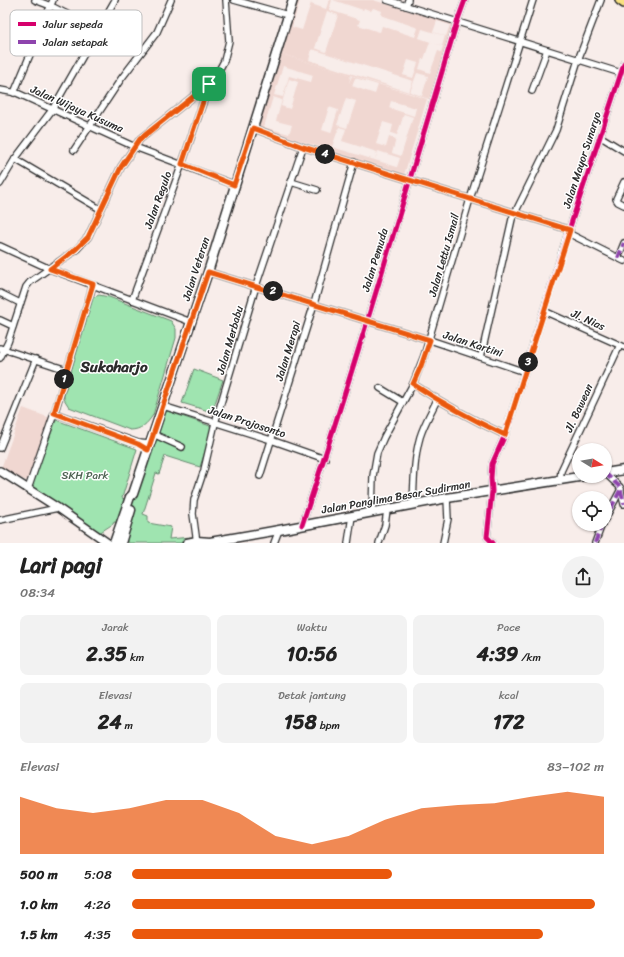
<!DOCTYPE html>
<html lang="id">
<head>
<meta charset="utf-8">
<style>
	body { margin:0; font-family:Sriracha,sans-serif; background:#f2f2f2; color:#222; height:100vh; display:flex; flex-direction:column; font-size:15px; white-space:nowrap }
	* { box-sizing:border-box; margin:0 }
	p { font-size:13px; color:#767676 }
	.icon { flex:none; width:22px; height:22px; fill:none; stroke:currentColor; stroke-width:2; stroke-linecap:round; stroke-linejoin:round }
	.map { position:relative; height:543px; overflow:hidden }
	.details { display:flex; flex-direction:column; background:#fff; flex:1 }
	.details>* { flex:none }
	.needle { width:26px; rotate:101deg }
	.buttons { position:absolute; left:572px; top:443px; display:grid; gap:8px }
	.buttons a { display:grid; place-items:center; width:40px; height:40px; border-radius:50%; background:#fff; box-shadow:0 1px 3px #0004; font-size:20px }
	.pin { position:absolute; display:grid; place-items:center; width:34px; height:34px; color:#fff; margin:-17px; border-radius:8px; box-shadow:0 2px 6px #0006 }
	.km { position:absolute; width:20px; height:20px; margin:-10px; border-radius:50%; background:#222; color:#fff; font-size:11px; line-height:20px; text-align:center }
	.round { display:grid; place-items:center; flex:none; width:42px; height:42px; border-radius:21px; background:#f2f2f2 }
	.head { display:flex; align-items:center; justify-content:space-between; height:68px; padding:0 20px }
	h1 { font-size:22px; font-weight:700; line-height:30px }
	.metrics { display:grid; grid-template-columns:repeat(3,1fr); gap:6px; height:68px; padding:4px 20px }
	.metrics div { display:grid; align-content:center; border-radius:8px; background:#f2f2f2; text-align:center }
	.metrics b { font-size:20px; font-weight:700 }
	.metrics small { font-size:11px; font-weight:400 }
	.metrics p { font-size:11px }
	.chart { height:112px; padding:8px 20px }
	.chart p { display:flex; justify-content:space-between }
	.chart svg { width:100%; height:72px; margin-top:4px; fill:#ea580c; opacity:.7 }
	ul { padding:0 20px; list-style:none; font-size:13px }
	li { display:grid; grid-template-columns:64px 48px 1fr; align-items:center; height:30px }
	li i { height:10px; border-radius:5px; background:#ea580c }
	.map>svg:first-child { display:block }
</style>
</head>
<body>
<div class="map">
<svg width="624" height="543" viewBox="0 0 624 543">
	<rect width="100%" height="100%" fill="#f8edea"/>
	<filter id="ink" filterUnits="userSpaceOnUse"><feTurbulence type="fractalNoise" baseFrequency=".025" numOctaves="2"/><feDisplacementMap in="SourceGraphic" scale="8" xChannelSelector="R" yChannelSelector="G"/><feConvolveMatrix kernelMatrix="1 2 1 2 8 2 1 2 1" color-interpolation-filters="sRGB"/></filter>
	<g filter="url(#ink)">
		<g fill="#f0d7d1" fill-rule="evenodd">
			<path d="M295 0H300L292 27 302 30 312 0 311 4 326 9 329 0H332L329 10 360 20 358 25 376 31 380 32 382 26 415 37 418 28 381 15 382 11 373 8 371 11 364 8 363 10 333 0H373L453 24 429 99 278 53ZM327 11 338 15 326 52 315 48ZM437 21 450 25 446 36 433 32ZM422 29 445 36 442 46 419 38ZM430 42 443 46 441 52 438 51 430 73 419 69 422 59H424ZM312 49 413 81 409 92 309 60ZM408 60 418 63 413 78 403 75ZM417 73 428 76 422 96 410 92Z"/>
			<path d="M278 53 351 75 349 83 352 76 427 99 404 175 328 152 329 150 256 127ZM283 66 313 75 311 82 289 76 283 97 274 95ZM355 78 378 85 375 94 352 86ZM289 79 298 82 290 109 281 106ZM273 97 282 100 276 121 292 125 289 134 264 127ZM346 98 356 101 347 128 337 125ZM391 101 416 108 414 116 389 108ZM329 107 338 110 331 133 322 130ZM404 114 413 117 401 156 392 153 396 139 389 137 386 147 376 144 383 122 393 125 391 133 397 135ZM339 127 346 129 342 141 377 152 375 160 332 147ZM378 151 400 158 397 167 375 160Z"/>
			<path d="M23 408 50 418 28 481 0 471Z"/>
		</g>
		<g fill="#9fe4b0" stroke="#65886e">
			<path d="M99 295 109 297 171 321 176 329V338L153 415C147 424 141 430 130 430L69 407 64 399V392L92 298Z"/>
			<path d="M194 369 223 380 212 412 182 403Z"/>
			<path d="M164 410 213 427 200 467 165 456 159 474 156 473 143 514 148 516V523L171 527 169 539 191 537 192 543H128L121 530Z"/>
			<path d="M56 420 137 449 122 498 127 500 119 523 114 522 113 524 99 533 30 490Z"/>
		</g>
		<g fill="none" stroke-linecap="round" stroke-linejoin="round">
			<g stroke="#2b2b2b" stroke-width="8">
				<g id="minor">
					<path d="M35 0 51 6 99 30"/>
					<path d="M234 0 288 15"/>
					<path d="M387 0 621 73"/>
					<path d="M406 6 408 0"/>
					<path d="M0 90 17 93 135 147 235 185"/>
					<path d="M532 91 547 50"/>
					<path d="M14 93 53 0"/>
					<path d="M253 128 303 147 570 230"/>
					<path d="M601 137 624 151"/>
					<path d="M74 150 121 79 157 32 171 0"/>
					<path d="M15 159 100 209"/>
					<path d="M291 182 317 190"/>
					<path d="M624 182 616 199 618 202 624 205"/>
					<path d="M0 184 15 159 52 110 115 0"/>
					<path d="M568 233 624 261"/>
					<path d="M0 246 50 269 191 322"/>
					<path d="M618 258 624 243"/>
					<path d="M208 272 430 340 525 372"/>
					<path d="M0 293 20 303"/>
					<path d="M132 300 182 164 209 85"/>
					<path d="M544 311 624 347"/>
					<path d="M0 320 13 326"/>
					<path d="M0 348 67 370"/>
					<path d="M481 357 512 219 556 130 578 60 601 0"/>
					<path d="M0 358 8 342 26 287 30 282 77 249 88 237 121 167 140 139 209 84 218 72 224 61 229 41 226 0"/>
					<path d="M413 384C442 403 473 420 505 435"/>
					<path d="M380 388 403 402"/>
					<path d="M163 406 271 440 325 459"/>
					<path d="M54 413 138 443 150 444"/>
					<path d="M153 434 182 447"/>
					<path d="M0 448 36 359"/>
					<path d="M605 473 620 487 624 504"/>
					<path d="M260 476 314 304 354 162"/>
					<path d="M560 480 561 471 620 345"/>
					<path d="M28 489 56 408 93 285"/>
					<path d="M413 504C414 482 414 458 420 437 424 424 431 412 437 400"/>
					<path d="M372 513 373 476 377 453 384 437 413 384 424 356 470 199 533 0"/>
					<path d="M605 519 621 489"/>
					<path d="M0 520 58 508"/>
					<path d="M302 525C358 359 406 190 457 22L465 0"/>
					<path d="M197 543 193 514 194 500 204 470 215 423 256 286 303 147"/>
					<path d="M274 543 279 530"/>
					<path d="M348 543 352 516"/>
					<path d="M379 543 385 525 387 510"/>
					<path d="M443 543 448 519 447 498"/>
					<path d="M493 543 487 537 492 491 491 478 492 464 505 435 568 233 624 64"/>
					<path d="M595 543 602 524"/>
				</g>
			</g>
			<g stroke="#2b2b2b" stroke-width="10">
				<path id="tertiary" d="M0 471 58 508 108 543"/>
			</g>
			<g stroke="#2b2b2b" stroke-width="11">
				<g id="secondary">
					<path d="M605 473 624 470"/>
					<path d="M114 543 130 497 133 494 208 272 293 0"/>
					<path d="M121 543 131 510"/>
					<path d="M187 543 197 541 210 542 279 530 447 498 585 476"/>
				</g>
			</g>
			<g stroke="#2b2b2b" stroke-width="12">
				<path id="primary" d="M620 0 624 3"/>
			</g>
			<use href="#minor" stroke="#fff" stroke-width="5.5"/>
			<use href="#tertiary" stroke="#fff" stroke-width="7"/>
			<use href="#secondary" stroke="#fff" stroke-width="8"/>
			<use href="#primary" stroke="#f9e181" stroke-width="9"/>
			<g stroke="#8e44ad" stroke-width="4" stroke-dasharray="8 4" stroke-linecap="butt">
				<path d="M618 258 624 243"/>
				<path d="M605 473 620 487 624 504"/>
				<path d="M605 519 621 489"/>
				<path d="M595 543 602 524"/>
			</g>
			<g stroke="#fff" stroke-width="8">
				<g id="cycleway">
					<path d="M302 525C358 359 406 190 457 22L465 0"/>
					<path d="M493 543 487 537 492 491 491 478 492 464 505 435 568 233 624 64"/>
				</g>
			</g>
			<use href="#cycleway" stroke="#d6006c" stroke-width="5"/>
		</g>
	</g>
	<g fill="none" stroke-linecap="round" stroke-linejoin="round" filter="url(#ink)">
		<g stroke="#fff" stroke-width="8">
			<path id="route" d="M209 84 182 164 234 185 253 128 303 147 570 230 505 435C473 420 442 403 413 384L421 366 430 340 208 272 148 450 138 444 54 413 93 284 50 269 76 249 88 237 121 167 140 139Z"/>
		</g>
		<use href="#route" stroke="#ea580c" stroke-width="5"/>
	</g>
	<g text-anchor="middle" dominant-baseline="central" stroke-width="3" stroke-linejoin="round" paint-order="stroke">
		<g font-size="11" fill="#2b2b2b" stroke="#fff">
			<text transform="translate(77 109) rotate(24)">Jalan Wijaya Kusuma</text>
			<text transform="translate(582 160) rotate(-72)">Jalan Mayor Sunaryo</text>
			<text transform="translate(158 200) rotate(-70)">Jalan Regulo</text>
			<text transform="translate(444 255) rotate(-74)">Jalan Lettu Ismail</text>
			<text transform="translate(375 260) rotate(-73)">Jalan Pemuda</text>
			<text transform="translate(196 269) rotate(-72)">Jalan Veteran</text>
			<text transform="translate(588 320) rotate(24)">Jl. Nias</text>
			<text transform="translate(230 340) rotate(-74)">Jalan Merbabu</text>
			<text transform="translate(473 344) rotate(18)">Jalan Kartini</text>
			<text transform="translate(288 351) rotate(-73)">Jalan Merapi</text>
			<text transform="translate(579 408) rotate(-65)">Jl. Bawean</text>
			<text transform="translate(247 422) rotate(18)">Jalan Projosonto</text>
			<text transform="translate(396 497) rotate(-10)">Jalan Panglima Besar Sudirman</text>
		</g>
		<g font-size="11" fill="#4e6253" stroke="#fff">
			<text x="85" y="475">SKH Park</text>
		</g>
		<g font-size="15" font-weight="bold" fill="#2b2b2b" stroke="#fff">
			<text x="114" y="367">Sukoharjo</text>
		</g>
	</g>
	<rect x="10" y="10" width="132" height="46" rx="6" fill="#fff" stroke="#bfbfbf" stroke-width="1"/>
	<rect x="18" y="22" width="18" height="4" fill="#d6006c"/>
	<rect x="18" y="40" width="18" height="4" fill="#8e44ad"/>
	<g font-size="11" fill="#2b2b2b">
		<text x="43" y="28">Jalur sepeda</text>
		<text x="43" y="46">Jalan setapak</text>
	</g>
</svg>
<div class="buttons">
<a><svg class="needle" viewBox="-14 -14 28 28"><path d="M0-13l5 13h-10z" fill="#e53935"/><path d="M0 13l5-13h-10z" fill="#767676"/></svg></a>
<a><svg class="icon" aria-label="locate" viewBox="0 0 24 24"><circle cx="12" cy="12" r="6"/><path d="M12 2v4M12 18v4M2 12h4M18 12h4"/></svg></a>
</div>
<div class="pin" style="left:209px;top:84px;background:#1e9e55"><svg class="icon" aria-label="arrive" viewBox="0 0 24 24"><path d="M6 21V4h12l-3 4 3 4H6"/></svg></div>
<b class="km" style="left:64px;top:379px">1</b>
<b class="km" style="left:273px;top:291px">2</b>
<b class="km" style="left:528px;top:362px">3</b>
<b class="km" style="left:325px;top:154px">4</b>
</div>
<section class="details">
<div class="head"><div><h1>Lari pagi</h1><p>08:34</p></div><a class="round"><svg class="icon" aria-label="share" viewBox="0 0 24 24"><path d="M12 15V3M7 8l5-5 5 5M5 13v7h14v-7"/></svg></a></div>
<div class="metrics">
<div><p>Jarak</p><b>2.35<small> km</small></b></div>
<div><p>Waktu</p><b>10:56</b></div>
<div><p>Pace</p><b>4:39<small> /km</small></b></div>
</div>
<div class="metrics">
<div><p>Elevasi</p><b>24<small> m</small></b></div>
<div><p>Detak jantung</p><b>158<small> bpm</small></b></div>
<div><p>kcal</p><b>172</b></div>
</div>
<div class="chart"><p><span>Elevasi</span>83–102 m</p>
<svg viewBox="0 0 160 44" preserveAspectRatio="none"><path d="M0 44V9L10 16L20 19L30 16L40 11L50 11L60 19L70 33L80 38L90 33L100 23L110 16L120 14L130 13L140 9L150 6L160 9V44z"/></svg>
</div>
<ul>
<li><b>500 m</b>5:08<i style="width:55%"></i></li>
<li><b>1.0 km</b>4:26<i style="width:98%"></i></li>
<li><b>1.5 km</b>4:35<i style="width:87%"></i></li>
</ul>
</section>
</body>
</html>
